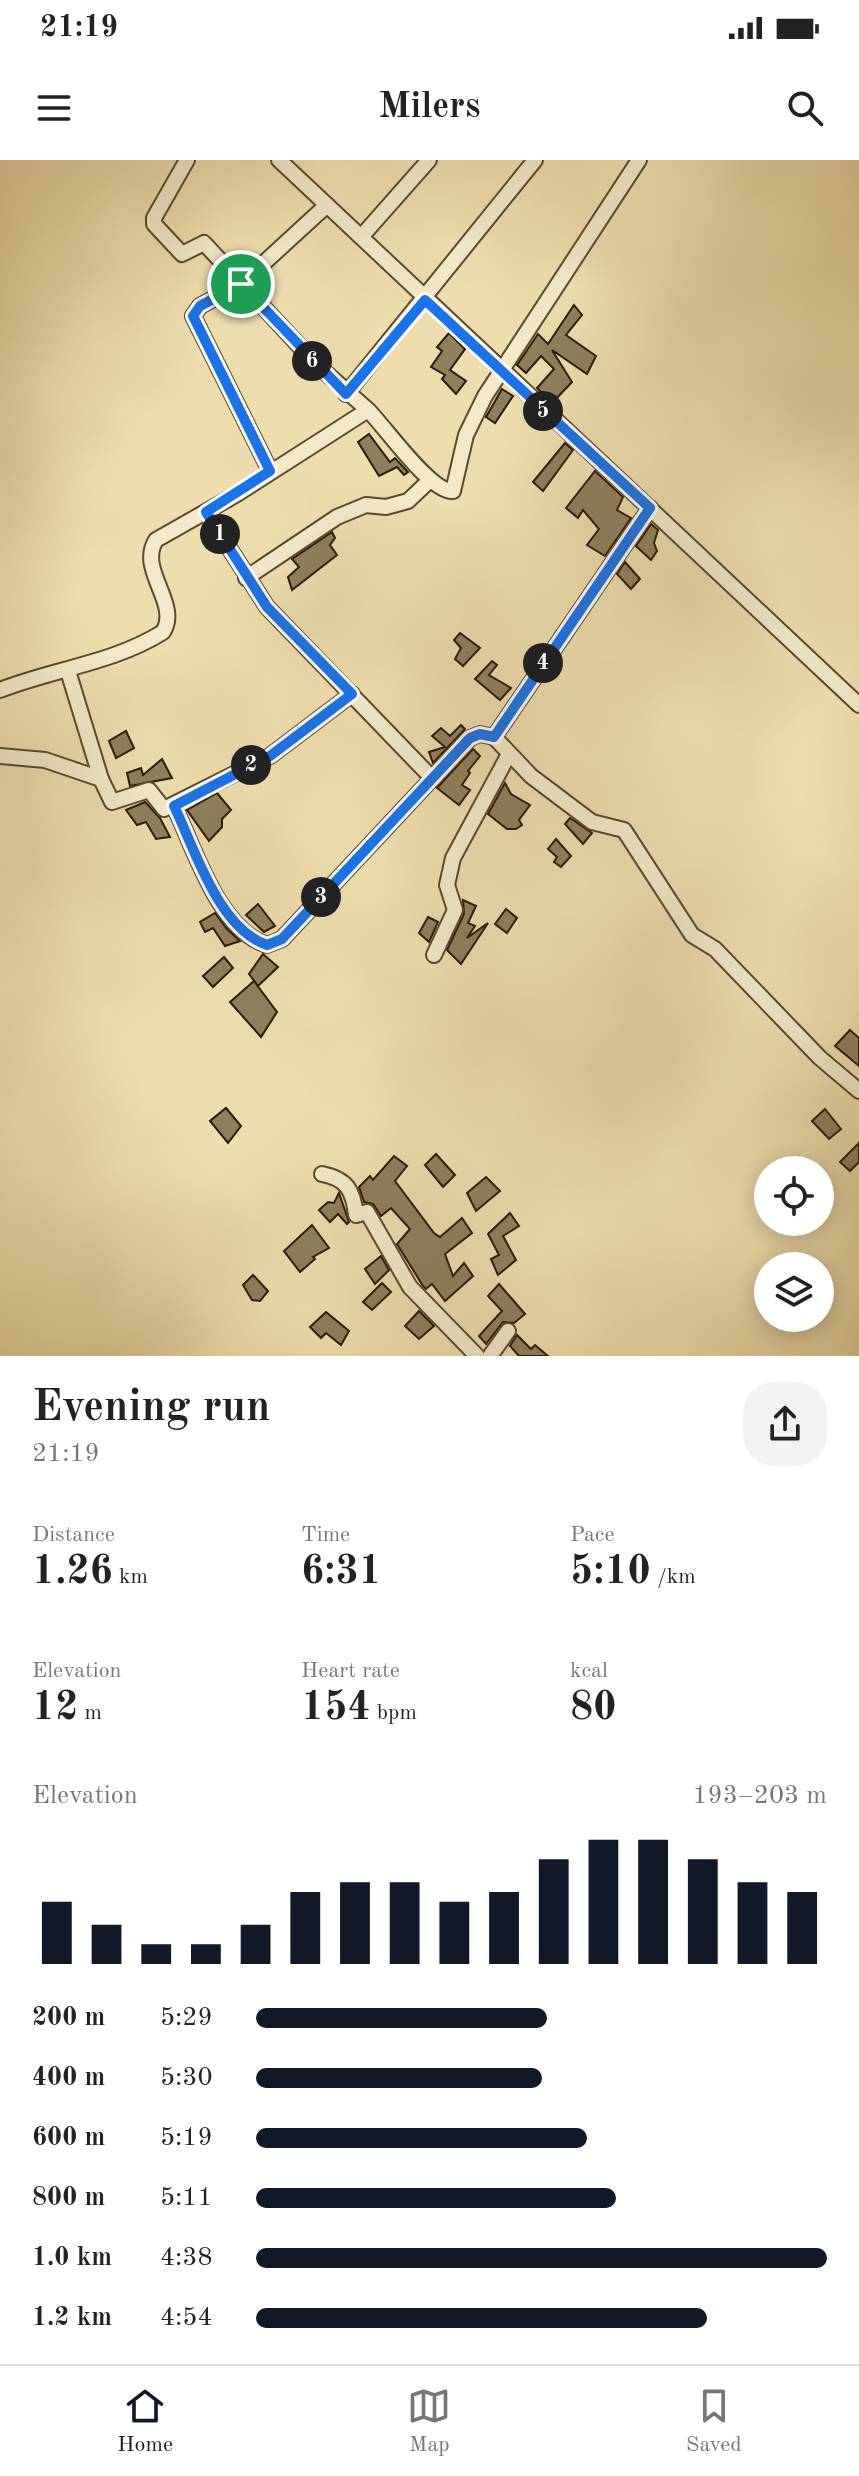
<!DOCTYPE html>
<html lang="en">
<head>
<meta charset="utf-8">
<style>
	body { margin:0; font-family:"Old Standard TT",serif; background:#f2f2f2; color:#222; height:100vh; display:flex; flex-direction:column; font-size:30px; white-space:nowrap }
	* { box-sizing:border-box; margin:0 }
	p { font-size:26px; color:#767676 }
	.icon { flex:none; width:44px; height:44px; fill:none; stroke:currentColor; stroke-width:2; stroke-linecap:round; stroke-linejoin:round }
	.map { position:relative; height:1196px; overflow:hidden }
	.side { display:flex; flex-direction:column; background:#fff; flex:1 }
	.side>* { flex:none }
	.controls { position:absolute; left:754px; top:996px; display:grid; gap:16px }
	.controls a { display:grid; place-items:center; width:80px; height:80px; border-radius:50%; background:#fff; box-shadow:0 4px 20px #0003; font-size:40px }
	.pin { position:absolute; display:grid; place-items:center; width:68px; height:68px; color:#fff; margin:-34px; border:4px solid #fff; border-radius:50%; box-shadow:0 2px 8px #0007 }
	.km { position:absolute; width:40px; height:40px; margin:-20px; border-radius:50%; background:#222; color:#fff; font-size:22px; line-height:40px; text-align:center }
	.round { display:grid; place-items:center; flex:none; width:84px; height:84px; border-radius:32px; background:#f2f2f2 }
	.summary { display:flex; align-items:center; justify-content:space-between; height:136px; padding:0 32px }
	h1 { font-size:44px; font-weight:600; line-height:60px }
	.metrics { display:grid; grid-template-columns:repeat(3,1fr); gap:12px; height:136px; padding:8px 32px }
	.metrics div { display:grid; align-content:center }
	.metrics b { font-size:40px; font-weight:600 }
	.metrics small { font-size:22px; font-weight:400 }
	.metrics p { font-size:22px }
	.chart { height:224px; padding:16px 32px }
	.chart p { display:flex; justify-content:space-between }
	.chart svg { width:100%; height:144px; margin-top:8px; stroke:#111827; stroke-width:6 }
	ul { padding:0 32px; list-style:none; font-size:26px }
	li { display:grid; grid-template-columns:128px 96px 1fr; align-items:center; height:60px }
	li i { height:20px; border-radius:10px; background:#111827 }
	.status { display:flex; justify-content:space-between; align-items:center; height:56px; padding:0 40px; background:#fff; direction:ltr }
	.status svg { height:22px; fill:currentColor }
	header { display:flex; justify-content:space-between; align-items:center; height:104px; padding:0 32px; background:#fff; font-size:36px; font-weight:600 }
	.tab-bar { display:flex; justify-content:space-around; align-items:center; height:112px; border-top:2px solid #e0e0e0; background:#fff; font-size:22px; color:#767676 }
	.tab-bar a { display:grid; justify-items:center; gap:4px }
	.tab-bar .current { color:#111827 }
	.map>svg:first-child { display:block }
</style>
</head>
<body>
<div class="status"><b>21:19</b><svg viewBox="0 0 49 12"><path d="M0 12V9h3v3zM5 12V6h3v6zM10 12V3h3v9zM15 12V0h3v12zM26 1h20v11H26zM47 4h2v5h-2z"/></svg></div>
<header><svg class="icon" aria-label="menu" viewBox="0 0 24 24"><path d="M4 6h16M4 12h16M4 18h16"/></svg>Milers<svg class="icon" aria-label="search" viewBox="0 0 24 24"><circle cx="10" cy="10" r="6"/><path d="M15 15l6 6"/></svg></header>
<div class="map">
<svg width="859" height="1196" viewBox="0 0 859 1196">
	<rect width="100%" height="100%" fill="#eedeae"/>
	<filter id="stains"><feTurbulence type="fractalNoise" baseFrequency=".0025" numOctaves="4"/><feColorMatrix values="0 0 0 0 .2 0 0 0 0 .09 0 0 0 0 .02 0 0 0 .5 -.17"/></filter>
	<radialGradient id="worn" r=".72"><stop offset=".6" stop-color="#630" stop-opacity="0"/><stop offset="1" stop-color="#630" stop-opacity=".3"/></radialGradient>
	<g fill="#8f7f5c" stroke="#291904" stroke-width="2">
		<path d="M574 145 582 155 566 175 596 196 587 214 552 190 572 222 552 243 537 228 554 209 541 196 526 213 517 205 538 174 548 184Z"/>
		<path d="M449 173 465 189 450 210 466 221 456 234 442 219 445 215 431 207 442 191 437 187Z"/>
		<path d="M502 229 513 236 495 263 486 257Z"/>
		<path d="M369 274 390 302 395 298 408 312 404 315 397 307 379 316 358 282Z"/>
		<path d="M565 283 573 290 543 331 533 322Z"/>
		<path d="M595 311 623 337 617 350 631 358 605 396 587 385 599 369 583 350 578 358 566 348Z"/>
		<path d="M651 364 658 370 654 383 657 391 651 400 636 386Z"/>
		<path d="M332 372 335 378 330 385 337 395 292 430 288 417 299 407 292 399Z"/>
		<path d="M625 402 640 419 631 429 617 414Z"/>
		<path d="M460 473 480 488 463 506 455 499 461 488 454 480Z"/>
		<path d="M492 501 497 505 489 515 511 528 500 540 475 519Z"/>
		<path d="M461 565 465 569 433 603 429 592 445 587 432 576 441 568 450 576Z"/>
		<path d="M126 571 134 588 116 598 109 581Z"/>
		<path d="M473 589 480 596 468 611 470 613 462 625 470 630 459 645 437 628Z"/>
		<path d="M162 599 172 618 130 626 127 613 141 608 143 615Z"/>
		<path d="M505 623 511 634 530 645 519 660 522 665 516 669H507L488 654Z"/>
		<path d="M217 633 231 650 222 659V667L209 681 187 650Z"/>
		<path d="M145 642 160 658 170 677 156 679 146 662 137 665 126 650Z"/>
		<path d="M570 658 592 673 583 684 565 664Z"/>
		<path d="M556 679 571 696 561 707 554 702 557 697 548 689Z"/>
		<path d="M463 740 476 746 468 763 475 766 467 778 488 763 461 804 447 790 464 754Z"/>
		<path d="M258 744 275 766 264 772 246 755Z"/>
		<path d="M506 749 517 758 507 773 495 764Z"/>
		<path d="M215 753 227 769 240 781 225 786 213 768 205 772 200 762Z"/>
		<path d="M428 757 438 762 429 782 419 773Z"/>
		<path d="M263 794 278 807 258 826 249 814Z"/>
		<path d="M224 797 233 808 213 827 203 816Z"/>
		<path d="M254 821 277 852 261 877 230 842Z"/>
		<path d="M850 870 859 878V906L835 886Z"/>
		<path d="M226 948 241 966 228 983 210 961Z"/>
		<path d="M825 949 841 969 829 979 812 961Z"/>
		<path d="M859 983V1002L850 1011 840 1002Z"/>
		<path d="M436 994 455 1015 443 1027 425 1005Z"/>
		<path d="M394 996 407 1006 395 1021 434 1073 440 1077 462 1058 472 1073 445 1094 453 1116 464 1103 473 1116 445 1141 432 1124 426 1129 423 1126 397 1084 410 1069 391 1048 381 1056 373 1044 364 1042 359 1027 370 1016 373 1020Z"/>
		<path d="M486 1017 500 1031 476 1051 467 1033Z"/>
		<path d="M339 1033 349 1062 347 1064 338 1054 330 1062 319 1050 328 1042 334 1043Z"/>
		<path d="M510 1053 519 1066 503 1076 516 1100 498 1115 491 1099 499 1095 488 1074Z"/>
		<path d="M312 1065 329 1088 313 1097 315 1099 300 1112 284 1091Z"/>
		<path d="M381 1096 389 1110 375 1124 365 1109Z"/>
		<path d="M253 1115 268 1131 260 1141 252 1140 243 1125Z"/>
		<path d="M382 1123 391 1132 372 1150 363 1142Z"/>
		<path d="M499 1124 525 1154 514 1163 503 1162 486 1184 479 1176 502 1151 488 1136Z"/>
		<path d="M419 1151 434 1166 419 1179 405 1166Z"/>
		<path d="M326 1152 349 1171 341 1185 326 1173 321 1178 310 1167Z"/>
		<path d="M517 1175 531 1189 535 1185 548 1196H519L510 1186Z"/>
	</g>
	<g fill="none" stroke-linecap="round" stroke-linejoin="round">
		<g stroke="#5a4a2e" stroke-width="18">
			<g id="minor">
				<path d="M279 0 859 545"/>
				<path d="M361 77 429 0"/>
				<path d="M346 234 535 0"/>
				<path d="M368 250C386 268 431 333 453 331L466 275 485 236 639 0"/>
				<path d="M270 311 193 156 200 146 241 124 327 45"/>
				<path d="M650 348 494 577 531 616 592 662 624 670 692 775 715 789 820 898 859 931"/>
				<path d="M206 352 267 447 432 618"/>
				<path d="M246 418 337 357 366 345 386 347 408 341 429 321"/>
				<path d="M68 511 101 619"/>
				<path d="M0 530C53 509 114 503 163 472 181 444 137 410 156 380L237 334 368 250 317 205 204 83 182 94 154 64V58L187 0"/>
				<path d="M0 596 45 600 101 619 112 642 149 630 164 649 270 596 352 534"/>
				<path d="M174 646C195 689 218 769 267 785L282 779 470 578 480 574 494 577"/>
				<path d="M434 795 455 750 447 725 453 698 509 594"/>
				<path d="M322 1014C347 1019 353 1030 356 1055L367 1052 410 1127 477 1196"/>
				<path d="M490 1196 508 1171"/>
			</g>
		</g>
		<use href="#minor" stroke="#f4eaca" stroke-width="14"/>
	</g>
	<g fill="none" stroke-linecap="round" stroke-linejoin="round">
		<g stroke="#fff" stroke-width="16">
			<path id="route" d="M241 124 346 234 425 140 650 348 494 577 480 574 470 578 282 779 267 785C218 768 195 689 174 646L270 596 352 534 267 447 206 352 270 311 193 156 200 146Z"/>
		</g>
		<use href="#route" stroke="#1a73e8" stroke-width="10"/>
	</g>
	<rect width="100%" height="100%" filter="url(#stains)"/>
	<rect width="100%" height="100%" fill="url(#worn)"/>
</svg>
<div class="controls">
<a><svg class="icon" aria-label="locate" viewBox="0 0 24 24"><circle cx="12" cy="12" r="6"/><path d="M12 2v4M12 18v4M2 12h4M18 12h4"/></svg></a>
<a><svg class="icon" aria-label="layers" viewBox="0 0 24 24"><path d="M12 4l9 5-9 5-9-5zM3 14l9 5 9-5"/></svg></a>
</div>
<div class="pin" style="left:241px;top:124px;background:#1e9e55"><svg class="icon" aria-label="arrive" viewBox="0 0 24 24"><path d="M6 21V4h12l-3 4 3 4H6"/></svg></div>
<b class="km" style="left:220px;top:374px">1</b>
<b class="km" style="left:251px;top:605px">2</b>
<b class="km" style="left:321px;top:737px">3</b>
<b class="km" style="left:543px;top:503px">4</b>
<b class="km" style="left:543px;top:251px">5</b>
<b class="km" style="left:312px;top:201px">6</b>
</div>
<section class="side">
<div class="summary"><div><h1>Evening run</h1><p>21:19</p></div><a class="round"><svg class="icon" aria-label="share" viewBox="0 0 24 24"><path d="M12 15V3M7 8l5-5 5 5M5 13v7h14v-7"/></svg></a></div>
<div class="metrics">
<div><p>Distance</p><b>1.26<small> km</small></b></div>
<div><p>Time</p><b>6:31</b></div>
<div><p>Pace</p><b>5:10<small> /km</small></b></div>
</div>
<div class="metrics">
<div><p>Elevation</p><b>12<small> m</small></b></div>
<div><p>Heart rate</p><b>154<small> bpm</small></b></div>
<div><p>kcal</p><b>80</b></div>
</div>
<div class="chart"><p><span>Elevation</span>193–203 m</p>
<svg viewBox="0 0 160 44" preserveAspectRatio="none"><path d="M5 44V25M15 44V32M25 44V38M35 44V38M45 44V32M55 44V22M65 44V19M75 44V19M85 44V25M95 44V22M105 44V12M115 44V6M125 44V6M135 44V12M145 44V19M155 44V22"/></svg>
</div>
<ul>
<li><b>200 m</b>5:29<i style="width:51%"></i></li>
<li><b>400 m</b>5:30<i style="width:50%"></i></li>
<li><b>600 m</b>5:19<i style="width:58%"></i></li>
<li><b>800 m</b>5:11<i style="width:63%"></i></li>
<li><b>1.0 km</b>4:38<i style="width:100%"></i></li>
<li><b>1.2 km</b>4:54<i style="width:79%"></i></li>
</ul>
</section>
<nav class="tab-bar">
<a class="current"><svg class="icon" aria-label="home" viewBox="0 0 24 24"><path d="M3 11l9-7 9 7M6 9v11h12V9"/></svg>Home</a>
<a><svg class="icon" aria-label="map" viewBox="0 0 24 24"><path d="M3 6l6-2 6 2 6-2v14l-6 2-6-2-6 2zM9 4v14M15 6v14"/></svg>Map</a>
<a><svg class="icon" aria-label="saved" viewBox="0 0 24 24"><path d="M7 4h10v16l-5-4-5 4z"/></svg>Saved</a>
</nav>
</body>
</html>
